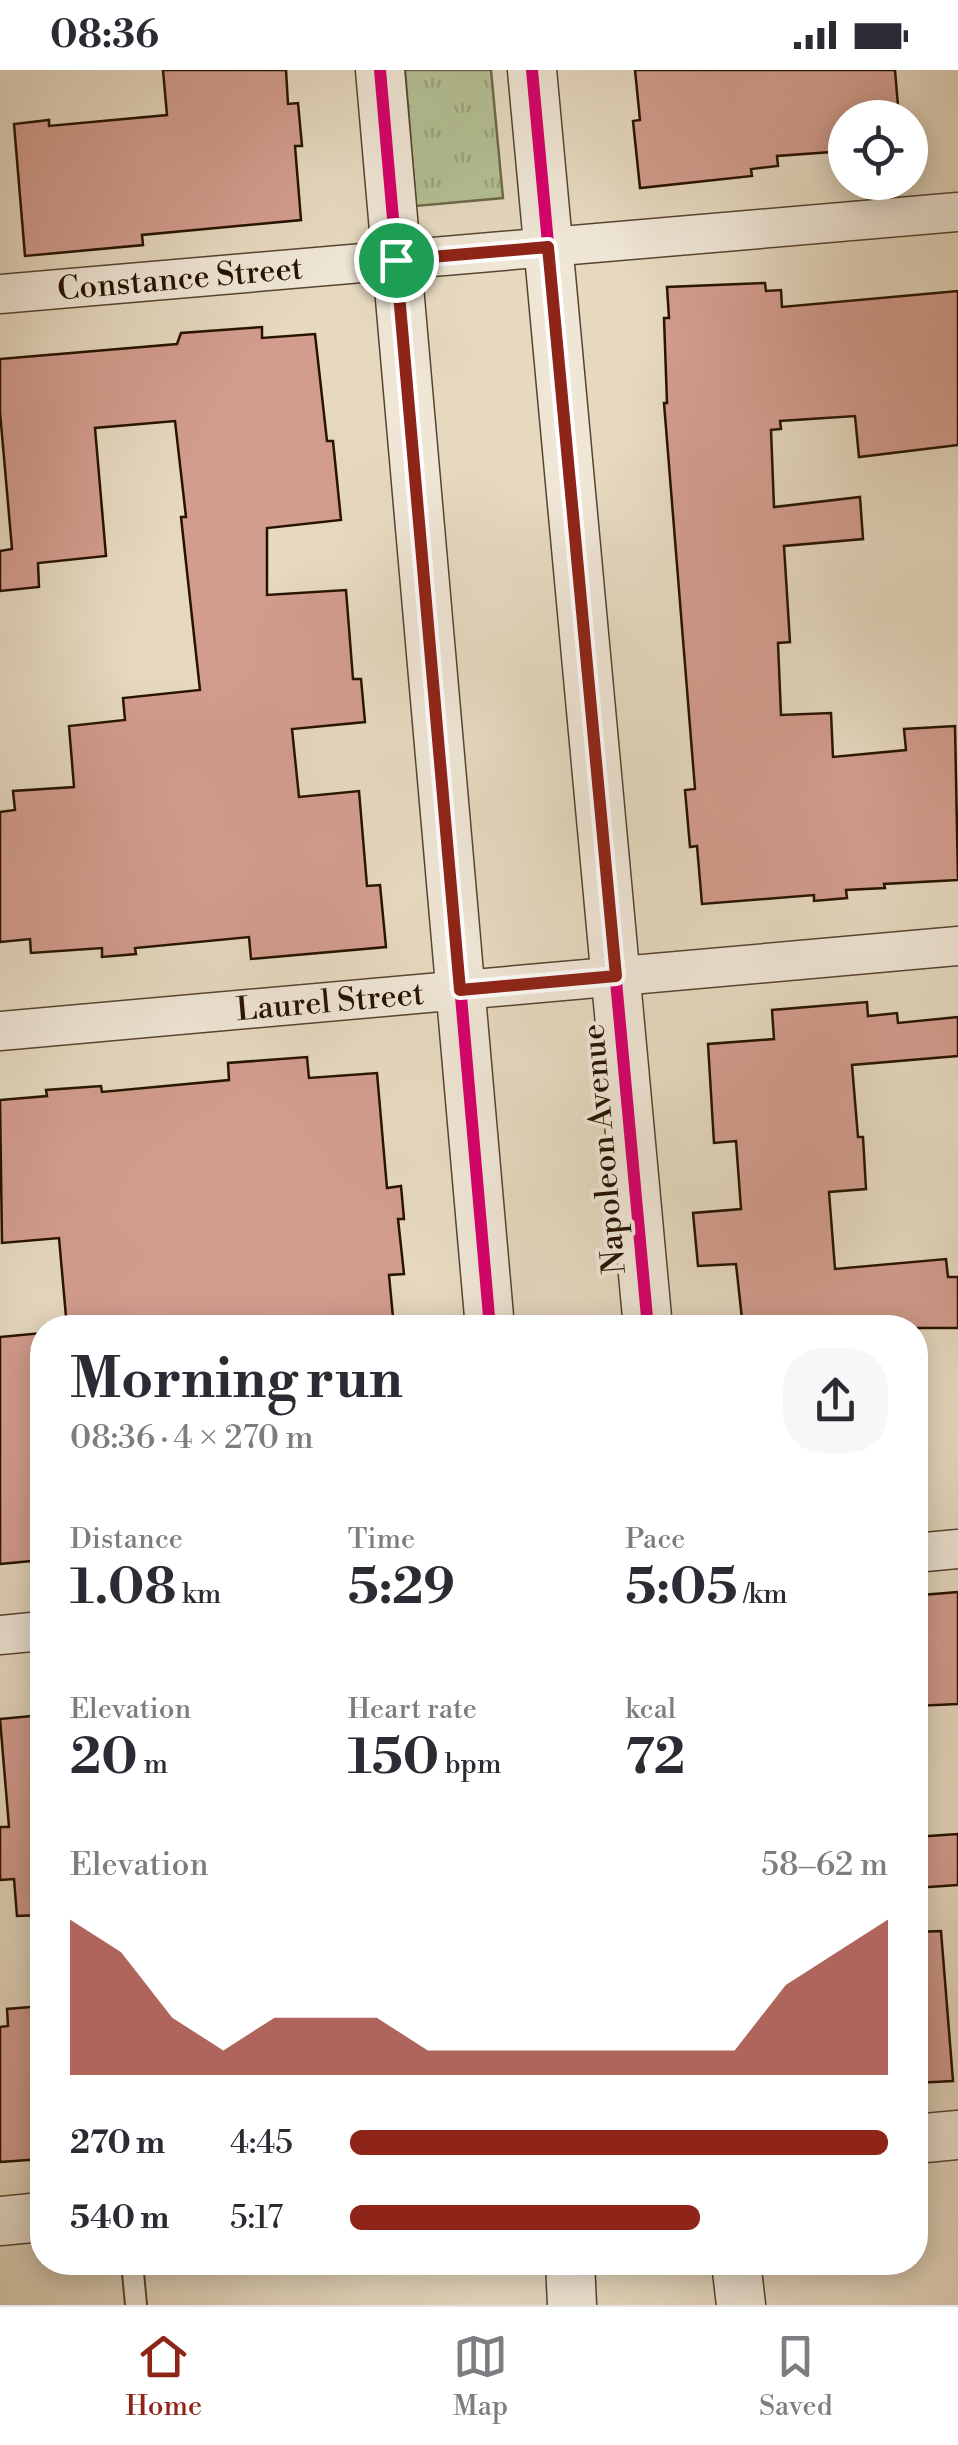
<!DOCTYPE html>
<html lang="en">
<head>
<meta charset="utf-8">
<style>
	body { margin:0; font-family:"Libre Bodoni",serif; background:#f7f7f7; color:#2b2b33; height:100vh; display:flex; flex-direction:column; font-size:38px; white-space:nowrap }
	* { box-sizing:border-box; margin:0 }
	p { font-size:32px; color:#7c7c81 }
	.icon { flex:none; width:55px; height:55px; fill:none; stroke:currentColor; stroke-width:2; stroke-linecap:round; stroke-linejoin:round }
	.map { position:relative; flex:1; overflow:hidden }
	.panel { position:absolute; left:30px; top:1245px; width:898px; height:960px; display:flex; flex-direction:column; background:#fff; border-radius:40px; box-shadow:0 5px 25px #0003 }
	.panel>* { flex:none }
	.buttons { position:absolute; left:828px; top:30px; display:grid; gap:20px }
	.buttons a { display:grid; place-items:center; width:100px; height:100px; border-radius:50%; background:#fff; box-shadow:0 5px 25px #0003; font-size:50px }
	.pin { position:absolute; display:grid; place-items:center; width:85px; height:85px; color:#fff; margin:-42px; border:5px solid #fff; border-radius:50%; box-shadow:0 2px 10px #0007 }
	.round { display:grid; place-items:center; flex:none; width:105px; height:105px; border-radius:40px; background:#f7f7f7 }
	.headline { display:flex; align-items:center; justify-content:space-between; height:170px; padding:0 40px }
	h1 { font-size:55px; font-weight:700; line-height:75px }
	.figures { display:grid; grid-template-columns:repeat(3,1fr); gap:15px; height:170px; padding:10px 40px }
	.figures div { display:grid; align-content:center }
	.figures b { font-size:50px; font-weight:700 }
	.figures small { font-size:28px; font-weight:400 }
	.figures p { font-size:28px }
	.chart { height:280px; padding:20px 40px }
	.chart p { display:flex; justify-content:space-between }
	.chart svg { width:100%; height:180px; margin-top:10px; fill:#8f2418; opacity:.7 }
	ul { padding:0 40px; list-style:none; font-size:32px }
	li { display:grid; grid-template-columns:160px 120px 1fr; align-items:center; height:75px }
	li i { height:25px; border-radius:12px; background:#8f2418 }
	.status { display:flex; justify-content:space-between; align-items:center; height:70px; padding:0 50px; background:#fff; direction:ltr }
	.status svg { height:28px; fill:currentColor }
	.tabs { display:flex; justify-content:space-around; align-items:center; height:140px; border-top:2px solid #e1e1e2; background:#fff; font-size:28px; color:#7c7c81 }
	.tabs a { display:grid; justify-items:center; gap:5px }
	.tabs .selected { color:#8f2418 }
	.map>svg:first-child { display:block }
</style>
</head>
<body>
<div class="status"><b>08:36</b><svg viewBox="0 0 49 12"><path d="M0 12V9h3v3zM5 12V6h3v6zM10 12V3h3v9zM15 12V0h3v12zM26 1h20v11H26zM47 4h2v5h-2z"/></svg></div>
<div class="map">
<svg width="958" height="2235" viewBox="0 0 958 2235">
	<defs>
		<pattern id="grass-tufts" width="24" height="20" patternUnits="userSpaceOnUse" patternTransform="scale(2.5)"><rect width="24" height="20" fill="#b3bf93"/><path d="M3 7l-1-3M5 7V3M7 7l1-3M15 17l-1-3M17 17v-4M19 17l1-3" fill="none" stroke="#9aa37d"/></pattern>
	</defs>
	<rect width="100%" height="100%" fill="#e6d9c0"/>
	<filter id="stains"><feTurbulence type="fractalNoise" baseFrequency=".002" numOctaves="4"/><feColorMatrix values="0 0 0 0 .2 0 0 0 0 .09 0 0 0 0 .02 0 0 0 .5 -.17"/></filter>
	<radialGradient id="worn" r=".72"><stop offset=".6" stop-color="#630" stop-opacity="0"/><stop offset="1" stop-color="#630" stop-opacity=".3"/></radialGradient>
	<path fill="url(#grass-tufts)" stroke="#6d694a" stroke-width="2.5" d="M405 0H491L503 128 416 136Z"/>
	<g fill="#d39d8e" stroke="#271300" stroke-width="2.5">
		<path d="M163 0H286L288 34 298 33 302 76H295L301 150 142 165 143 175 25 186 14 54 49 50V56L167 45Z"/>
		<path d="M635 0H895L899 48H845V81L777 86 778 96 751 99 752 106 640 118 633 51 640 50Z"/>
		<path d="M765 213 766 221 781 220 782 237 958 221V375L859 387 855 346 780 351 781 359 771 360 774 437 860 427 863 469 784 476 790 572 778 573 781 645 831 643 833 687 906 680 904 659 955 656 958 810 884 814 885 818 846 820 847 828 814 831V825L702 834 697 776 690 777 685 720 695 719 664 333H667L664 248H669L667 217Z"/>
		<path d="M262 257V268L315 264 327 371H333L341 450 267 458V525L346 520 353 609H361L365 652 292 659 299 727 359 721 367 816 380 815 386 877 251 889 249 867 135 878 136 884 102 887V878L31 883 30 869 0 872V742L15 740 13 721 74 717 69 656 125 650 123 628 200 620 181 447H186L175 351 95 358 106 486 38 493 39 517 0 521V481L12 479 0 342V289L177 274 181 263Z"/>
		<path d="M867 932 868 946 897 943 898 953 958 947V986L852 995 858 1067H863L866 1119 829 1122 835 1199 946 1189 948 1207H958V1258H743L736 1194 698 1196 693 1143 741 1139 736 1071 714 1073 708 974 774 969 772 940Z"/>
		<path d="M307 987 309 1008 377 1003 387 1118 401 1116 404 1149H398L404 1204 389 1205 394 1258H67L59 1168 2 1173 0 1030 47 1026 46 1020 101 1016 102 1022 229 1010 228 993Z"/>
		<path d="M42 1263V1490L0 1494V1267Z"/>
		<path d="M958 1522V1634L915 1636V1545L924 1544 922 1525Z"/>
		<path d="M42 1645V1845L17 1846 14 1809 0 1810V1757H9L0 1649Z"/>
		<path d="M958 1764V1815L915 1818V1767Z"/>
		<path d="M941 1861 953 2011 915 2013V1862Z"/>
		<path d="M42 1936V2089L0 2092V1957L8 1956 7 1939Z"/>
	</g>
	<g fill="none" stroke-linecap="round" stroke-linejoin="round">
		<g stroke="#574430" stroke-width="24">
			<path id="service" d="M132 2192 136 2235"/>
		</g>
		<g stroke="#574430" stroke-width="41">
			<g id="minor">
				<path d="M0 224 958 142"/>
				<path d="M0 961 958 876"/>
				<path d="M915 1483 958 1479"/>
				<path d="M0 1565 42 1561"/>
			</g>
		</g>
		<g stroke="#574430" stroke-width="51">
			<g id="tertiary">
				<path d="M380 0 490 1258"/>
				<path d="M532 0 648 1258"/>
				<path d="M915 2069 958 2065"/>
				<path d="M0 2151 42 2147"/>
				<path d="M570 2192 572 2235"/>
				<path d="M736 2192 741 2235"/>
			</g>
		</g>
		<use href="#service" stroke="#efe6d6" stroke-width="20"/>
		<use href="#minor" stroke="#efe6d6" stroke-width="38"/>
		<use href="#tertiary" stroke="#efe6d6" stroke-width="48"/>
		<g stroke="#efe6d6" stroke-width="19">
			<g id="cycleway">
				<path d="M380 0 490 1258"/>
				<path d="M532 0 648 1258"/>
			</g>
		</g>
		<use href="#cycleway" stroke="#d6006c" stroke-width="12"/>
	</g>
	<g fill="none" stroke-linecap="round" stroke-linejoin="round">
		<g stroke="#fff" stroke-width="20">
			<path id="route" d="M548 177 616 906 460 920 396 190Z"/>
		</g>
		<use href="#route" stroke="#8f2418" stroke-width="12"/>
	</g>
	<g text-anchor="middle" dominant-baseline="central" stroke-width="8" stroke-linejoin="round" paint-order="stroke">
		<g font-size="32" fill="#271300" stroke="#efe6d6">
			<text transform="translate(180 209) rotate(-5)">Constance Street</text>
			<text transform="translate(330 932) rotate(-5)">Laurel Street</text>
			<text transform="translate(604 1079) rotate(-95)">Napoleon Avenue</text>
		</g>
	</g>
	<rect width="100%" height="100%" filter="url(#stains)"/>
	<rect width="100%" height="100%" fill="url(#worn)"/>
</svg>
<div class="buttons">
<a><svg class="icon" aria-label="locate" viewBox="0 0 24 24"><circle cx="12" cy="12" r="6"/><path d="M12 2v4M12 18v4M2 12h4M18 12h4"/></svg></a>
</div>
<div class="pin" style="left:396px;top:190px;background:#1e9e55"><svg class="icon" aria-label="arrive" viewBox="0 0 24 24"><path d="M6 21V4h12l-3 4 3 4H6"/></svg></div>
<section class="panel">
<div class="headline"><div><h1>Morning run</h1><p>08:36 · 4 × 270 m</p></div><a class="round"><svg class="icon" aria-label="share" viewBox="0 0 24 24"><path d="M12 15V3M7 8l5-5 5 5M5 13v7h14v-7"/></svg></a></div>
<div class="figures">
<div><p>Distance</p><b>1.08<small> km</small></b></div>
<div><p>Time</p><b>5:29</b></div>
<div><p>Pace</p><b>5:05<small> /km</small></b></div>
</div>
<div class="figures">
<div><p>Elevation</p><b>20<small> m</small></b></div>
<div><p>Heart rate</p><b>150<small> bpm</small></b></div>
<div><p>kcal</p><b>72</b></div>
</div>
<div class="chart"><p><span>Elevation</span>58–62 m</p>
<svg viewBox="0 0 160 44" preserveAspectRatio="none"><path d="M0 44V6L10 14L20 30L30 38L40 30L50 30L60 30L70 38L80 38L90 38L100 38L110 38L120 38L130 38L140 22L150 14L160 6V44z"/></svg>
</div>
<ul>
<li><b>270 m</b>4:45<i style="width:100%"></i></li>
<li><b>540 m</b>5:17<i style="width:65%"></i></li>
</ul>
</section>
</div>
<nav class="tabs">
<a class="selected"><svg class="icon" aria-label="home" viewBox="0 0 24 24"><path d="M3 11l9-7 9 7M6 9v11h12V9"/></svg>Home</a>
<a><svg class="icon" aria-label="map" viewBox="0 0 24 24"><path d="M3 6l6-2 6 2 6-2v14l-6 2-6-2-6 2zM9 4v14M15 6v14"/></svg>Map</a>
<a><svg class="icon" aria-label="saved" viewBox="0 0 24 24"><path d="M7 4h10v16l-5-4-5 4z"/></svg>Saved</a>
</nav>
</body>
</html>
